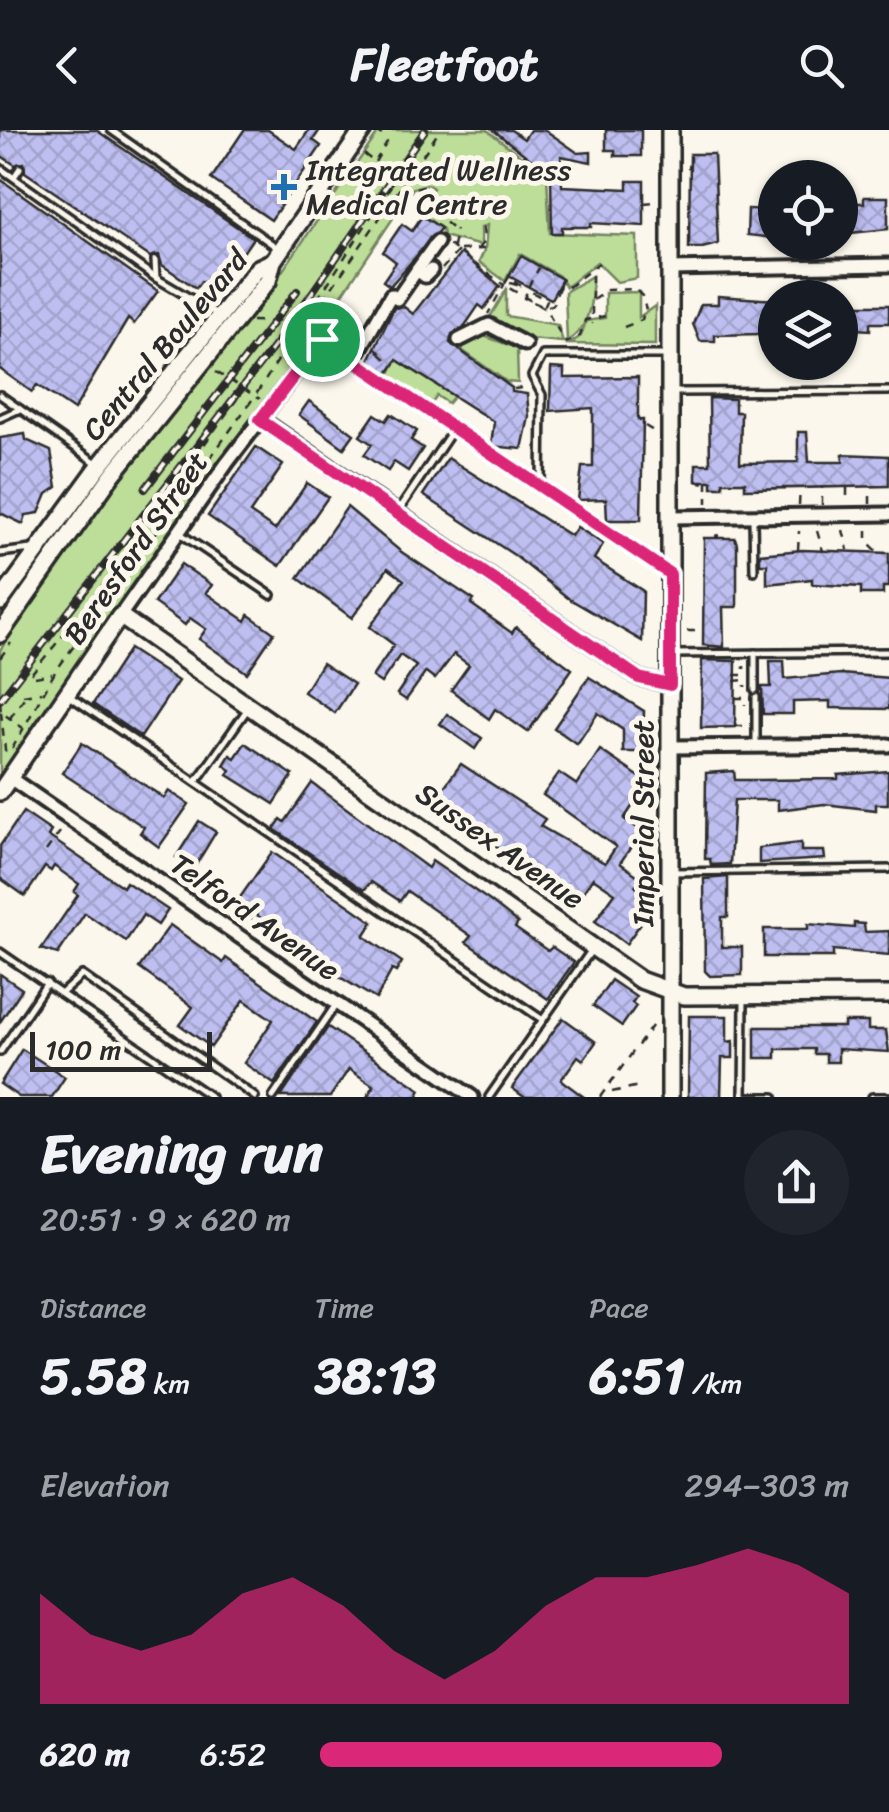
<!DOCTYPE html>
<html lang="en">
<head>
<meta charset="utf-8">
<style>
	body { margin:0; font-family:Sriracha,sans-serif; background:#20242c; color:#f1f3f6; height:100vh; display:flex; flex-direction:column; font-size:38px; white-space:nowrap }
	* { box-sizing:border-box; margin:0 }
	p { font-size:32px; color:#9ea1a6 }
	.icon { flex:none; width:55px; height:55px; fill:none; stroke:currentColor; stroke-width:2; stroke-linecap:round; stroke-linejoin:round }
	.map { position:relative; height:967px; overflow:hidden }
	.details { display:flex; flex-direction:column; background:#171b24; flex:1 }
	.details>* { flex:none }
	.fabs { position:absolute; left:758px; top:30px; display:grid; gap:20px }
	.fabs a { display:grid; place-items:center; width:100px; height:100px; border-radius:50%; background:#171b24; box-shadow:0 2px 8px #0004; font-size:50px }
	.scale { position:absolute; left:30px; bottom:25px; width:182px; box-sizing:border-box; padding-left:10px; border:5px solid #2b2b2b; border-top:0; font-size:28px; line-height:35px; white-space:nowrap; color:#2b2b2b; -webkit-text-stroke:8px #fbf7ec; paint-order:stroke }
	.pin { position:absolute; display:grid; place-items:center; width:85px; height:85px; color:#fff; margin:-42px; border:5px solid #fff; border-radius:50%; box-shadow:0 2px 10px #0007 }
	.round { display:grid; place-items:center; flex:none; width:105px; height:105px; border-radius:52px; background:#20242c }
	.overview { display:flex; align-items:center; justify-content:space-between; height:170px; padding:0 40px }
	h1 { font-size:55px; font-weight:700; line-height:75px }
	.stats { display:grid; grid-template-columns:repeat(3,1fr); gap:15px; height:170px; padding:10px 40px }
	.stats div { display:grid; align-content:center }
	.stats b { font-size:50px; font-weight:700 }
	.stats small { font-size:28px; font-weight:400 }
	.stats p { font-size:28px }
	.chart { height:280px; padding:20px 40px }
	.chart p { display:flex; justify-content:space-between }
	.chart svg { width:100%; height:180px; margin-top:10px; fill:#db2777; opacity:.7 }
	ul { padding:0 40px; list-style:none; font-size:32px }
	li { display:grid; grid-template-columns:160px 120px 1fr; align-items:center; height:75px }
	li i { height:25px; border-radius:12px; background:#db2777 }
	header { display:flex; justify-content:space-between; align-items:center; height:130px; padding:0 40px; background:#171b24; font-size:45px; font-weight:700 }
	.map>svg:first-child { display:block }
</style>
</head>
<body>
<header><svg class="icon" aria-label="back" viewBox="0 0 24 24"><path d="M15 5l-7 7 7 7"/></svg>Fleetfoot<svg class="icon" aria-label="search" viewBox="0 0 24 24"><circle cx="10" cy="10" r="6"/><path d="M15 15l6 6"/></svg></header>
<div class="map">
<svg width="889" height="967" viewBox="0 0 889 967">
	<defs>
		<pattern id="building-cross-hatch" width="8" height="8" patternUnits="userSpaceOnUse" patternTransform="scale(2.5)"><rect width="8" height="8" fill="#bebef0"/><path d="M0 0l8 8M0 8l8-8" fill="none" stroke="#a3a3ce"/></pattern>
	</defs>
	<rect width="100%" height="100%" fill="#fbf7ec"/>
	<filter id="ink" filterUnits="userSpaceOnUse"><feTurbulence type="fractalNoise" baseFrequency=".01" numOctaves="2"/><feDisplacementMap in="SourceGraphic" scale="20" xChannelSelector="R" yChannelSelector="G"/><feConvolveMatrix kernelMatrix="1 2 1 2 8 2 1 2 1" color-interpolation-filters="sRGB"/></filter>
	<g filter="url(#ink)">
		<g fill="#bcde98" stroke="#748462" stroke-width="2.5">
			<path d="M380 0H487L547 46 550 103 637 106V148L617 152 597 132 566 157 559 146 520 124 505 151 479 132 485 119 487 95 481 98V116L443 106 442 99 417 81 433 58 427 54 413 58 320 198 321 205 301 221 262 282 221 328 0 649V520L106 368 249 189Z"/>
			<path d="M592 146C593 170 590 199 567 211L565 162Z"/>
			<path d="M506 160V186L558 195 563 212 530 209 490 187Z"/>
			<path d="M639 162V187L655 176V215L569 214 581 206 586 191 605 188V163Z"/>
			<path d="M484 206 517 218 518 253 507 252 463 221 462 215Z"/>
			<path d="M386 223 454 266 448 273 437 266 430 276 388 247 395 233Z"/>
		</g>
		<g fill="url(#building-cross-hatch)" stroke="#2b2b2b" stroke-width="2.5">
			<path d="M0 0H96L253 108 218 159 201 151 196 158 162 135 159 125 150 127 25 42 24 33 15 35 0 25Z"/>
			<path d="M244 0H268L296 19 309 0H320L313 10 321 16 271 90 211 49Z"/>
			<path d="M493 0H511L524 9 530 0H545L578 23 591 22V32L561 26 562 56 628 59V51H644V96L591 93V97H562V103H552L551 45Z"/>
			<path d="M606 0H641V26H615V20H606Z"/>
			<path d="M690 24H714L718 114 702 118H689Z"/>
			<path d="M0 49 158 161 134 194 128 189 74 280 37 255 32 262 0 239Z"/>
			<path d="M864 67H888V99L840 104V73H864Z"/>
			<path d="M748 79 769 80V86H775L774 108 747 105Z"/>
			<path d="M422 86 441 98 390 156 383 151 396 132 383 122 402 94 412 101Z"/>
			<path d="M461 123 500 156 484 179 479 175 464 197 452 204 450 213 512 258V262L527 264 529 287 522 319 491 316 494 292 397 230 387 245 368 232 394 178 403 176 413 184Z"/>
			<path d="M521 126 562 149 551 169 509 146Z"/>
			<path d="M718 166 775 170V191L761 196V204L715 205V211H700L693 194 701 174H718Z"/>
			<path d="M840 175H889V193H870V200L840 198Z"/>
			<path d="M551 238 564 239V248L638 247V290H643L641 390H607L606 369 578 370 582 337H593V278L550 281Z"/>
			<path d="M709 268 735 269V282H741L740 333 798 332V302H807L809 332H843V324L889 326V356L745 359V352H723V357H712V351H696V334H710Z"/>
			<path d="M309 271 354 304 344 318 299 285Z"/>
			<path d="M375 284 386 291 391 284 417 301 411 310 423 318 408 341 394 332 388 341 364 325 372 314 360 306Z"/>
			<path d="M25 304 26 310 51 321 57 357 47 364 39 383 26 385 23 394 0 383V308Z"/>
			<path d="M256 317 283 335 250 383 275 400 307 353 328 367 280 436 208 386Z"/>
			<path d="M448 328 571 406 577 397 603 414 594 429 643 461 642 511 568 468 514 425 423 365Z"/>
			<path d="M347 377 400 421 474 470 471 474 512 503 516 497 572 539 528 602 495 579 489 589 451 560 469 535 454 524 435 549 426 542 406 570 397 564 416 536 400 525 381 553 372 547 394 515 370 497 404 450 388 438 352 488 298 448Z"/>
			<path d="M704 408H735L737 414V477H723L724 517 703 515Z"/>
			<path d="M802 420 889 423V457H883V464H861V457L812 454V449L767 454V434H760V424Z"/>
			<path d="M181 434 212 455 206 463 246 491 249 485 274 503 247 543 199 509 206 499 190 488 185 495 154 473Z"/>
			<path d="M129 519 178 551 141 607 93 574Z"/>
			<path d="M702 530 736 531 735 597 701 598Z"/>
			<path d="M770 531H784L785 549 841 544 889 548V579L830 578V571L793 572V584H763L762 557H771Z"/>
			<path d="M322 533 354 554 335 583 304 562Z"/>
			<path d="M589 547 644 581 643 622H623V600L598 583 577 614 554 598Z"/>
			<path d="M447 584 482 608 475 619 440 594Z"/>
			<path d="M82 613 164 668 169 661 189 674 159 717 140 703 144 697 62 643Z"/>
			<path d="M245 613 293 645 274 674 228 645 231 640 224 635 230 625 235 628Z"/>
			<path d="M600 620 644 650 635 663 639 666 624 689 642 701 620 733 641 748 635 756 645 767 631 786 641 793 626 814 595 791 615 763 593 748 577 771 522 736 495 715 497 711 457 683 454 687 433 672 461 634 545 689 540 696 605 733 616 717 543 665 559 643 577 655Z"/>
			<path d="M734 641 735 650H761L838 649V645L888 641V674H876V680L824 674 778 680V670H734L730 734 711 735 710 729H705L706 643Z"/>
			<path d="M312 653 428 738 432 731 490 771 518 793 515 798 548 821 552 817 574 832 548 869 466 812 471 806 407 761 400 771 371 752 364 760 274 699 281 689 285 692Z"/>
			<path d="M23 682 51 701 48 706 123 757 126 752 168 780 158 795 143 785 126 811 85 783 58 824 41 819 78 765 74 762 79 754 54 736 51 741 45 737 25 766 0 748V716Z"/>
			<path d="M199 691 216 702 194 738 176 727Z"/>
			<path d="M801 713V721H824L825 729 759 733V718Z"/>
			<path d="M272 722 373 792 364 806 402 832 396 842 392 840 376 869 322 836 324 833 254 783 251 788 234 776Z"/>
			<path d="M728 747V787H722V817H742V845L710 846 705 841 704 749Z"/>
			<path d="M854 793 864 794 865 802 889 801V825L833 820V827H764V799H808V794L854 798Z"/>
			<path d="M170 795 223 833 226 828 317 892 274 954 244 933 273 890 244 870 211 917 180 895 193 877 139 838Z"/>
			<path d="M0 844 22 859 0 892Z"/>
			<path d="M611 850 636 867 632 873 636 876 622 896 593 876Z"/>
			<path d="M689 886H727V912L733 911V928H722L721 967H688Z"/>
			<path d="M563 888 596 912 583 930 578 926 561 950 584 967H524L512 958Z"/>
			<path d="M844 892H868V900H886L889 922 838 919V932H826V924H814V919H776V928H755V897H844Z"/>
			<path d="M328 897 421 960 417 967H367L374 956 349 939 330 967H281Z"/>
			<path d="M22 919 65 947 52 967H19L0 954Z"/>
		</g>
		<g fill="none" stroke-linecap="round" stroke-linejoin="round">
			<g stroke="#2b2b2b" stroke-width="12">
				<g id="lane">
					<path d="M111 0 279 119"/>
					<path d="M0 38 156 148 217 184"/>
					<path d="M14 47 20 38"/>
					<path d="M155 130 156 148"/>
					<path d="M325 210 667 443"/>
					<path d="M672 262 889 261"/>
					<path d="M0 265 98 334"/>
					<path d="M0 288 20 279"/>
					<path d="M541 357 542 265 532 246 543 225H667"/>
					<path d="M399 380 454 298"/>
					<path d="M753 389 754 441"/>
					<path d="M181 404 271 465"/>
					<path d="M0 423 32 419"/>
					<path d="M755 523V560"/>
					<path d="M672 524 889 522"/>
					<path d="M71 567 543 890"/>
					<path d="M756 567V614"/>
					<path d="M196 652 249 577"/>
					<path d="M672 742 889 739"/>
					<path d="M0 822 211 967"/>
					<path d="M62 863 82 845 255 967"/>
					<path d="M744 871 743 967H774"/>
					<path d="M0 922 47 853"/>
					<path d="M273 967 335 876"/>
					<path d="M489 967 593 818"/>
					<path d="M872 967H889"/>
				</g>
			</g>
			<g stroke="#2b2b2b" stroke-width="19">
				<g id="street">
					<path d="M670 139 889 135"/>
					<path d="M417 140 437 112"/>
					<path d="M459 210 489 195 525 214"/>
					<path d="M357 224 391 165 397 169 417 140 425 146 431 140"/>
					<path d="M261 289 639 548 670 555"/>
					<path d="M670 387 889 384"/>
					<path d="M120 486 227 333 322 209"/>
					<path d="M670 617 889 615"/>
					<path d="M10 648 472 967"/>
				</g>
			</g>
			<g stroke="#2b2b2b" stroke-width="22">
				<g id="secondary">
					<path d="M0 472 100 335 258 138 273 131"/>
					<path d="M0 504 112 345 268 151 273 131 363 0"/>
					<path d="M0 662 120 486 640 850 684 866 889 865"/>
					<path d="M670 967V0"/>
				</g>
			</g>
			<g stroke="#2b2b2b" stroke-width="2.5" stroke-dasharray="8 8" stroke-linecap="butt">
				<path d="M364 24 409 59 429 55"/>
				<path d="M375 32 387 12 379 2"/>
				<path d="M687 36H691"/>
				<path d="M687 38H691"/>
				<path d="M644 73 654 72"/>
				<path d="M433 82 456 102"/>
				<path d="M449 115 504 155 488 184"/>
				<path d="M453 117 456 99"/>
				<path d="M478 119 484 112 483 94"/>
				<path d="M460 120 485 119"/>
				<path d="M442 139 459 120"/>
				<path d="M592 145V194"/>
				<path d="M509 147 504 155 545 179"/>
				<path d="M561 151 559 157 566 159 599 133"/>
				<path d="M510 153 523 157 510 149"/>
				<path d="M528 157 539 138"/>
				<path d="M559 157 553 175 544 177 524 168 528 160 547 170 544 177 566 213 580 206 585 190 605 186"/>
				<path d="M783 168V152"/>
				<path d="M593 170 607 160 635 159 642 166 646 180"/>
				<path d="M252 191 299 193 310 202"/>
				<path d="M624 197 642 190 644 181"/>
				<path d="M314 201 322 172 440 0"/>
				<path d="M376 218 383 226"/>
				<path d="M380 224 392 234"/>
				<path d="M216 242 260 269"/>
				<path d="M514 259 523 258"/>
				<path d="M645 296 655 302"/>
				<path d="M696 351 705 353"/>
				<path d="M707 351V373"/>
				<path d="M847 358V371"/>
				<path d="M870 374V358"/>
				<path d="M799 375 800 357"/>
				<path d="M822 375V356"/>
				<path d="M843 400 848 420"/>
				<path d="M867 400V411L878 422"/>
				<path d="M817 401 823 421"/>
				<path d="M717 404 718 406 717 408 716 406Z"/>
				<path d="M798 420 799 401"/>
				<path d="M687 501H703"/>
				<path d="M0 528 11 513"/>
				<path d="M31 544 86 478 292 193"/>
				<path d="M734 545H744V536"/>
				<path d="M35 547 52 544"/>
				<path d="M734 551 745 550V557"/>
				<path d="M23 565 42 562"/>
				<path d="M735 568H745V575"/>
				<path d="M0 572 1 582 23 598"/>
				<path d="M1 582 6 629"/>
				<path d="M10 588 26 565"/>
				<path d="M735 596H745L744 591"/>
				<path d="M12 619 55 542 255 266 427 0"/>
				<path d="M46 721 60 702"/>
				<path d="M612 962 639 956"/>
				<path d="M600 967 655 892"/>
			</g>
			<use href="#lane" stroke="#fbf7ec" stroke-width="5"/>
			<use href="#street" stroke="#fbf7ec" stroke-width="11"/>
			<use href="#secondary" stroke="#fbf7ec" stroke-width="15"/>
			<g stroke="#2b2b2b" stroke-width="8">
				<g id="rail">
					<path d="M145 359 297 161"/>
					<path d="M0 570 282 206 425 0"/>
				</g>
			</g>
			<use href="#rail" stroke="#fbf7ec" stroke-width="4" stroke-dasharray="11" stroke-linecap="butt"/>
		</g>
	</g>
	<g fill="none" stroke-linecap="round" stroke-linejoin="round" filter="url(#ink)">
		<g stroke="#fff" stroke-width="20">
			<path id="route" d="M322 209 670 444V555L639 548 260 290Z"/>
		</g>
		<use href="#route" stroke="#db2777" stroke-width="12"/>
	</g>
	<path fill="#1f6fb2" stroke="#fbf7ec" stroke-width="4" d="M279 42h10v10h10v10h-10v10h-10v-10h-10v-10h10z"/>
	<g text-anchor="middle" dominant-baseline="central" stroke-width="10" stroke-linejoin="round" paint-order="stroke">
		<g font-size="30" fill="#2b2b2b" stroke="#fbf7ec" text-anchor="start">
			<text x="306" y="40">Integrated Wellness<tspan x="306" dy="34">Medical Centre</tspan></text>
		</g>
		<g font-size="30" fill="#2b2b2b" stroke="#fbf7ec">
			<text transform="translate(165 215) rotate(-50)">Central Boulevard</text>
			<text transform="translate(136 418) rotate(-55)">Beresford Street</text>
			<text transform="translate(643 693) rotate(-90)">Imperial Street</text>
			<text transform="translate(500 716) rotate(35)">Sussex Avenue</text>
			<text transform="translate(255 787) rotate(35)">Telford Avenue</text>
		</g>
	</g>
</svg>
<div class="fabs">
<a><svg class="icon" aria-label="locate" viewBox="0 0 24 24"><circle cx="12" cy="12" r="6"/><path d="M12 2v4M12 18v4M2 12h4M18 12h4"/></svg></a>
<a><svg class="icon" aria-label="layers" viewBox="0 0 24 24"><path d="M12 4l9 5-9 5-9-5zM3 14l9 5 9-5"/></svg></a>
</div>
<div class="scale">100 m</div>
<div class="pin" style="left:322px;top:209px;background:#1e9e55"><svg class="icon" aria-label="arrive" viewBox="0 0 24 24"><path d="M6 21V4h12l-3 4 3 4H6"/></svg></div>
</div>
<section class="details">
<div class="overview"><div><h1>Evening run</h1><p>20:51 · 9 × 620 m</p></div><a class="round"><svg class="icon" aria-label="share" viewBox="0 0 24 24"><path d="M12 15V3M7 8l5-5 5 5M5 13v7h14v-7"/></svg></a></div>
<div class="stats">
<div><p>Distance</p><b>5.58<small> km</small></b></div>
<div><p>Time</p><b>38:13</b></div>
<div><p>Pace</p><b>6:51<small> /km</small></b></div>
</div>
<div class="chart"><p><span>Elevation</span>294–303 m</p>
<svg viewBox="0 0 160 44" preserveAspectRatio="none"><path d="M0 44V17L10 27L20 31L30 27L40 17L50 13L60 20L70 31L80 38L90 31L100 20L110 13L120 13L130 10L140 6L150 10L160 17V44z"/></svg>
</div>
<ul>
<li><b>620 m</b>6:52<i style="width:76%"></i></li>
</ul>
</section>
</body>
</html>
